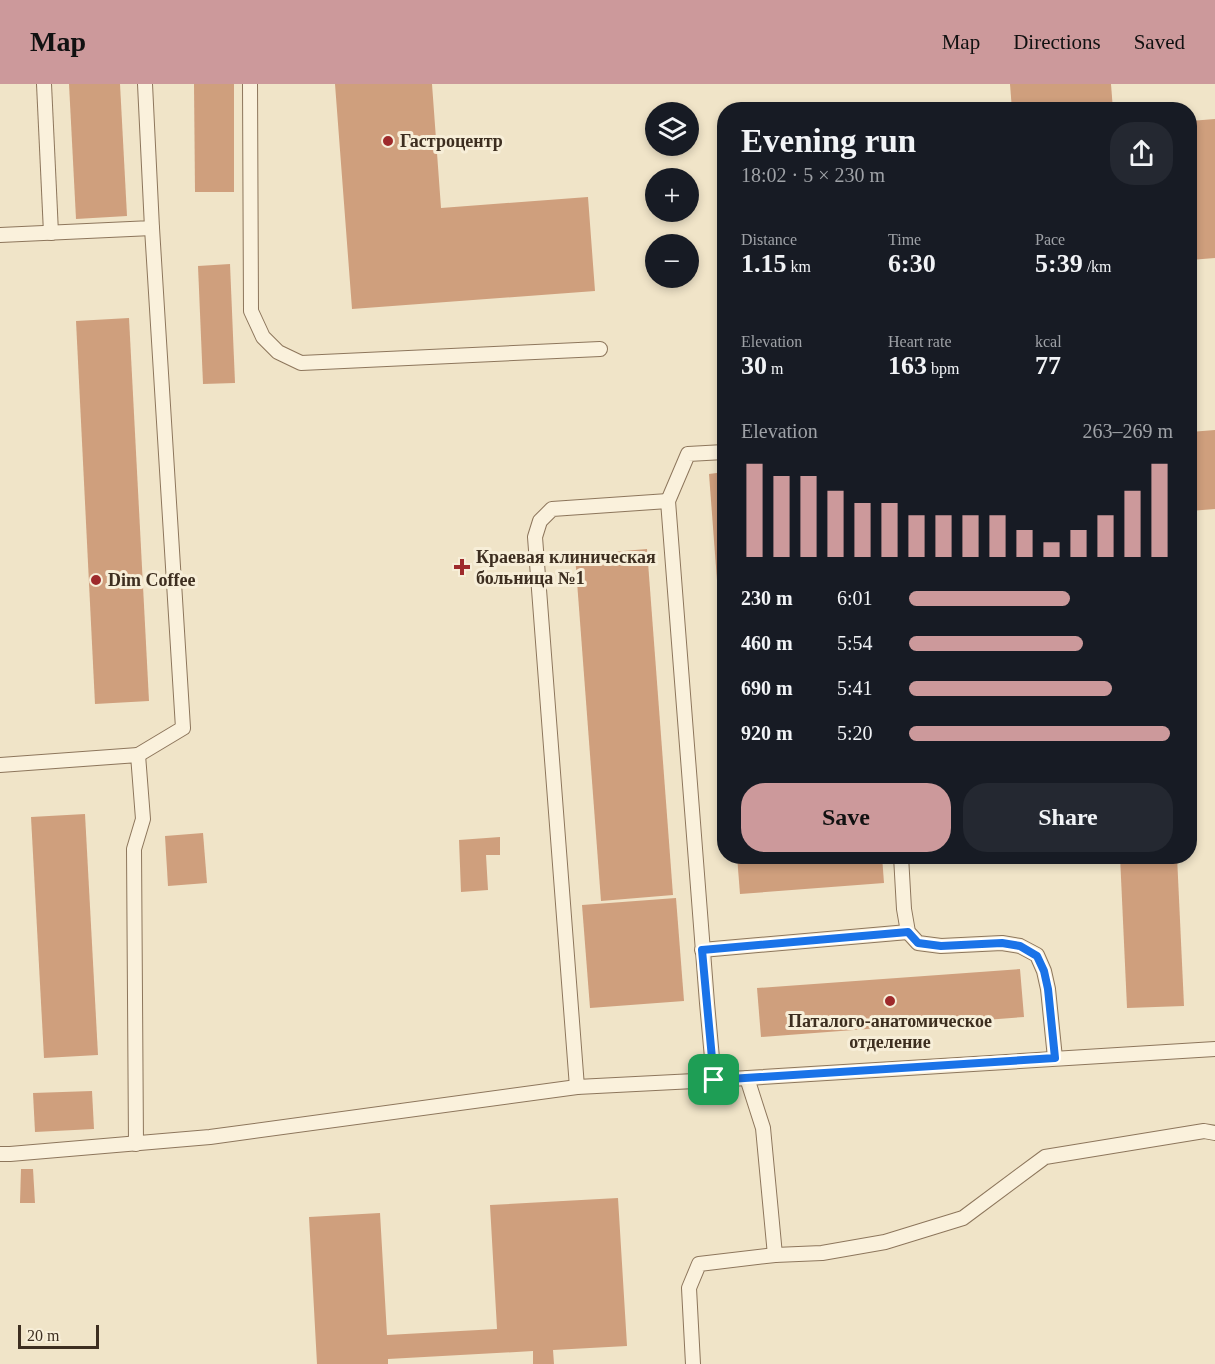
<!DOCTYPE html>
<html lang="en">
<head>
<meta charset="utf-8">
<style>
	body { margin:0; font-family:Georgia,serif; background:#242831; color:#f1f3f6; height:100vh; display:flex; flex-direction:column; font-size:22px; white-space:nowrap }
	* { box-sizing:border-box; margin:0 }
	p { font-size:20px; color:#9ea1a6 }
	.icon { flex:none; width:33px; height:33px; fill:none; stroke:currentColor; stroke-width:2; stroke-linecap:round; stroke-linejoin:round }
	.map { position:relative; flex:1; overflow:hidden }
	.drawer { position:absolute; left:717px; top:18px; width:480px; height:762px; display:flex; flex-direction:column; background:#171b24; border-radius:24px; box-shadow:0 3px 9px #0003 }
	.drawer>* { flex:none }
	.fabs { position:absolute; left:645px; top:18px; display:grid; gap:12px }
	.fabs a { display:grid; place-items:center; width:54px; height:54px; border-radius:50%; background:#171b24; box-shadow:0 3px 9px #0003; font-size:30px }
	.scale { position:absolute; left:18px; bottom:15px; width:81px; box-sizing:border-box; padding-left:6px; border:3px solid #3d2e20; border-top:0; font-size:16px; line-height:21px; white-space:nowrap; color:#3d2e20; -webkit-text-stroke:4px #f7eed8; paint-order:stroke }
	.pin { position:absolute; display:grid; place-items:center; width:51px; height:51px; color:#fff; margin:-26px; border-radius:12px; box-shadow:0 3px 9px #0006 }
	.round { display:grid; place-items:center; flex:none; width:63px; height:63px; border-radius:24px; background:#242831 }
	.head { display:flex; align-items:center; justify-content:space-between; height:102px; padding:0 24px }
	h1 { font-size:33px; font-weight:800; line-height:45px }
	.figures { display:grid; grid-template-columns:repeat(3,1fr); gap:9px; height:102px; padding:6px 24px }
	.figures div { display:grid; align-content:center }
	.figures b { font-size:26px; font-weight:800 }
	.figures small { font-size:16px; font-weight:400 }
	.figures p { font-size:16px }
	.chart { height:168px; padding:12px 24px }
	.chart p { display:flex; justify-content:space-between }
	.chart svg { width:100%; height:108px; margin-top:6px; stroke:#cc999b; stroke-width:6 }
	.primary-button { display:flex; gap:12px; margin-top:auto; padding:12px 24px }
	.primary-button a { flex:1; height:69px; border-radius:24px; background:#cc999b; color:#111; font-size:24px; font-weight:800; line-height:69px; text-align:center }
	.primary-button a+a { background:#242831; color:#f1f3f6 }
	ul { padding:0 24px; list-style:none; font-size:20px }
	li { display:grid; grid-template-columns:96px 72px 1fr; align-items:center; height:45px }
	li i { height:15px; border-radius:8px; background:#cc999b }
	header { display:flex; align-items:center; gap:36px; box-sizing:border-box; height:84px; padding:0 30px; background:#cc999b; color:#111 }
	header strong { font-size:28px }
	nav { display:flex; gap:33px; margin-inline-start:auto; font-size:21px }
	.map>svg:first-child { display:block }
</style>
</head>
<body>
<header>
<strong>Map</strong>
<nav><a>Map</a><a>Directions</a><a>Saved</a></nav>
</header>
<div class="map">
<svg width="1215" height="1280" viewBox="0 0 1215 1280">
	<rect width="100%" height="100%" fill="#f0e4c8"/>
	<g fill="#cf9f7d">
		<path d="M69 0H120L127 132 76 135Z"/>
		<path d="M194 0H234V108H195Z"/>
		<path d="M335 0H432L441 124 588 113 595 207 352 225Z"/>
		<path d="M1010 0H1111L1113 26H1012Z"/>
		<path d="M1215 35V174L1190 176V37Z"/>
		<path d="M230 180 235 299 203 300 198 182Z"/>
		<path d="M129 234 149 617 95 620 76 237Z"/>
		<path d="M1215 346V425L1190 427V348Z"/>
		<path d="M724 388V576H723L709 390Z"/>
		<path d="M647 465 673 811 601 817 575 471Z"/>
		<path d="M85 730 98 971 44 974 31 733Z"/>
		<path d="M203 749 207 799 168 802 165 752Z"/>
		<path d="M500 753V771H486L488 806 461 808 459 756Z"/>
		<path d="M737 772H882L884 799 740 810Z"/>
		<path d="M1120 772H1177L1184 922 1127 924Z"/>
		<path d="M676 814 684 917 590 924 582 821Z"/>
		<path d="M1020 885 1024 933 761 953 757 904Z"/>
		<path d="M92 1007 94 1045 35 1048 33 1009Z"/>
		<path d="M21 1085H33L35 1119H20Z"/>
		<path d="M618 1114 627 1262 553 1266 554 1280H533V1267L388 1275V1280H317L309 1133 380 1129 387 1251 497 1245 490 1121Z"/>
	</g>
	<g fill="none" stroke-linecap="round" stroke-linejoin="round">
		<g stroke="#8d765c" stroke-width="16">
			<g id="service">
				<path d="M44 0 51 149"/>
				<path d="M250 0 251 227 263 253 278 268 301 279 600 265"/>
				<path d="M0 151 152 144 145 0"/>
				<path d="M138 671 183 644 152 144"/>
				<path d="M0 681 138 671 143 735 134 765 136 1060"/>
				<path d="M901 772 904 825 908 848 918 859 941 862 1002 859 1020 862 1037 871 1044 887 1048 905 1055 974"/>
				<path d="M702 866 908 848"/>
				<path d="M747 994 763 1044 775 1171"/>
				<path d="M714 996 707 919 668 417 688 370 724 368"/>
				<path d="M577 1003 535 453 540 437 552 425 668 417"/>
				<path d="M0 1070H10L210 1053 577 1003 714 996 1215 965"/>
				<path d="M693 1280 689 1204 699 1180 775 1171 822 1169 885 1158 963 1134 1045 1073 1204 1047 1215 1049"/>
			</g>
		</g>
		<use href="#service" stroke="#faf1dc" stroke-width="14"/>
	</g>
	<g fill="none" stroke-linecap="round" stroke-linejoin="round">
		<g stroke="#fff" stroke-width="12">
			<path id="route" d="M908 848 918 859 941 862 1002 859 1020 862 1037 872 1044 887 1048 905 1055 974 714 996 702 866Z"/>
		</g>
		<use href="#route" stroke="#1a73e8" stroke-width="8"/>
	</g>
	<g fill="#9e2a2b" stroke="#f7eed8" stroke-width="2">
		<circle cx="388" cy="57" r="6"/>
		<path d="M459 474h6v6h6v6h-6v6h-6v-6h-6v-6h6z"/>
		<circle cx="96" cy="496" r="6"/>
		<circle cx="890" cy="917" r="6"/>
	</g>
	<g text-anchor="middle" dominant-baseline="central" stroke-width="6" stroke-linejoin="round" paint-order="stroke">
		<g font-size="18" font-weight="bold" fill="#3d2e20" stroke="#f7eed8" text-anchor="start">
			<text x="400" y="57">Гастроцентр</text>
			<text x="476" y="473">Краевая клиническая<tspan x="476" dy="21">больница №1</tspan></text>
			<text x="108" y="496">Dim Coffee</text>
			<text x="890" y="937" text-anchor="middle">Паталого-анатомическое<tspan x="890" dy="21">отделение</tspan></text>
		</g>
	</g>
</svg>
<div class="fabs">
<a><svg class="icon" aria-label="layers" viewBox="0 0 24 24"><path d="M12 4l9 5-9 5-9-5zM3 14l9 5 9-5"/></svg></a>
<a>+</a>
<a>−</a>
</div>
<div class="scale">20 m</div>
<div class="pin" style="left:714px;top:996px;background:#1e9e55"><svg class="icon" aria-label="arrive" viewBox="0 0 24 24"><path d="M6 21V4h12l-3 4 3 4H6"/></svg></div>
<section class="drawer">
<div class="head"><div><h1>Evening run</h1><p>18:02 · 5 × 230 m</p></div><a class="round"><svg class="icon" aria-label="share" viewBox="0 0 24 24"><path d="M12 15V3M7 8l5-5 5 5M5 13v7h14v-7"/></svg></a></div>
<div class="figures">
<div><p>Distance</p><b>1.15<small> km</small></b></div>
<div><p>Time</p><b>6:30</b></div>
<div><p>Pace</p><b>5:39<small> /km</small></b></div>
</div>
<div class="figures">
<div><p>Elevation</p><b>30<small> m</small></b></div>
<div><p>Heart rate</p><b>163<small> bpm</small></b></div>
<div><p>kcal</p><b>77</b></div>
</div>
<div class="chart"><p><span>Elevation</span>263–269 m</p>
<svg viewBox="0 0 160 44" preserveAspectRatio="none"><path d="M5 44V6M15 44V11M25 44V11M35 44V17M45 44V22M55 44V22M65 44V27M75 44V27M85 44V27M95 44V27M105 44V33M115 44V38M125 44V33M135 44V27M145 44V17M155 44V6"/></svg>
</div>
<ul>
<li><b>230 m</b>6:01<i style="width:61%"></i></li>
<li><b>460 m</b>5:54<i style="width:66%"></i></li>
<li><b>690 m</b>5:41<i style="width:77%"></i></li>
<li><b>920 m</b>5:20<i style="width:99%"></i></li>
</ul>
<div class="primary-button"><a>Save</a><a>Share</a></div>
</section>
</div>
</body>
</html>
